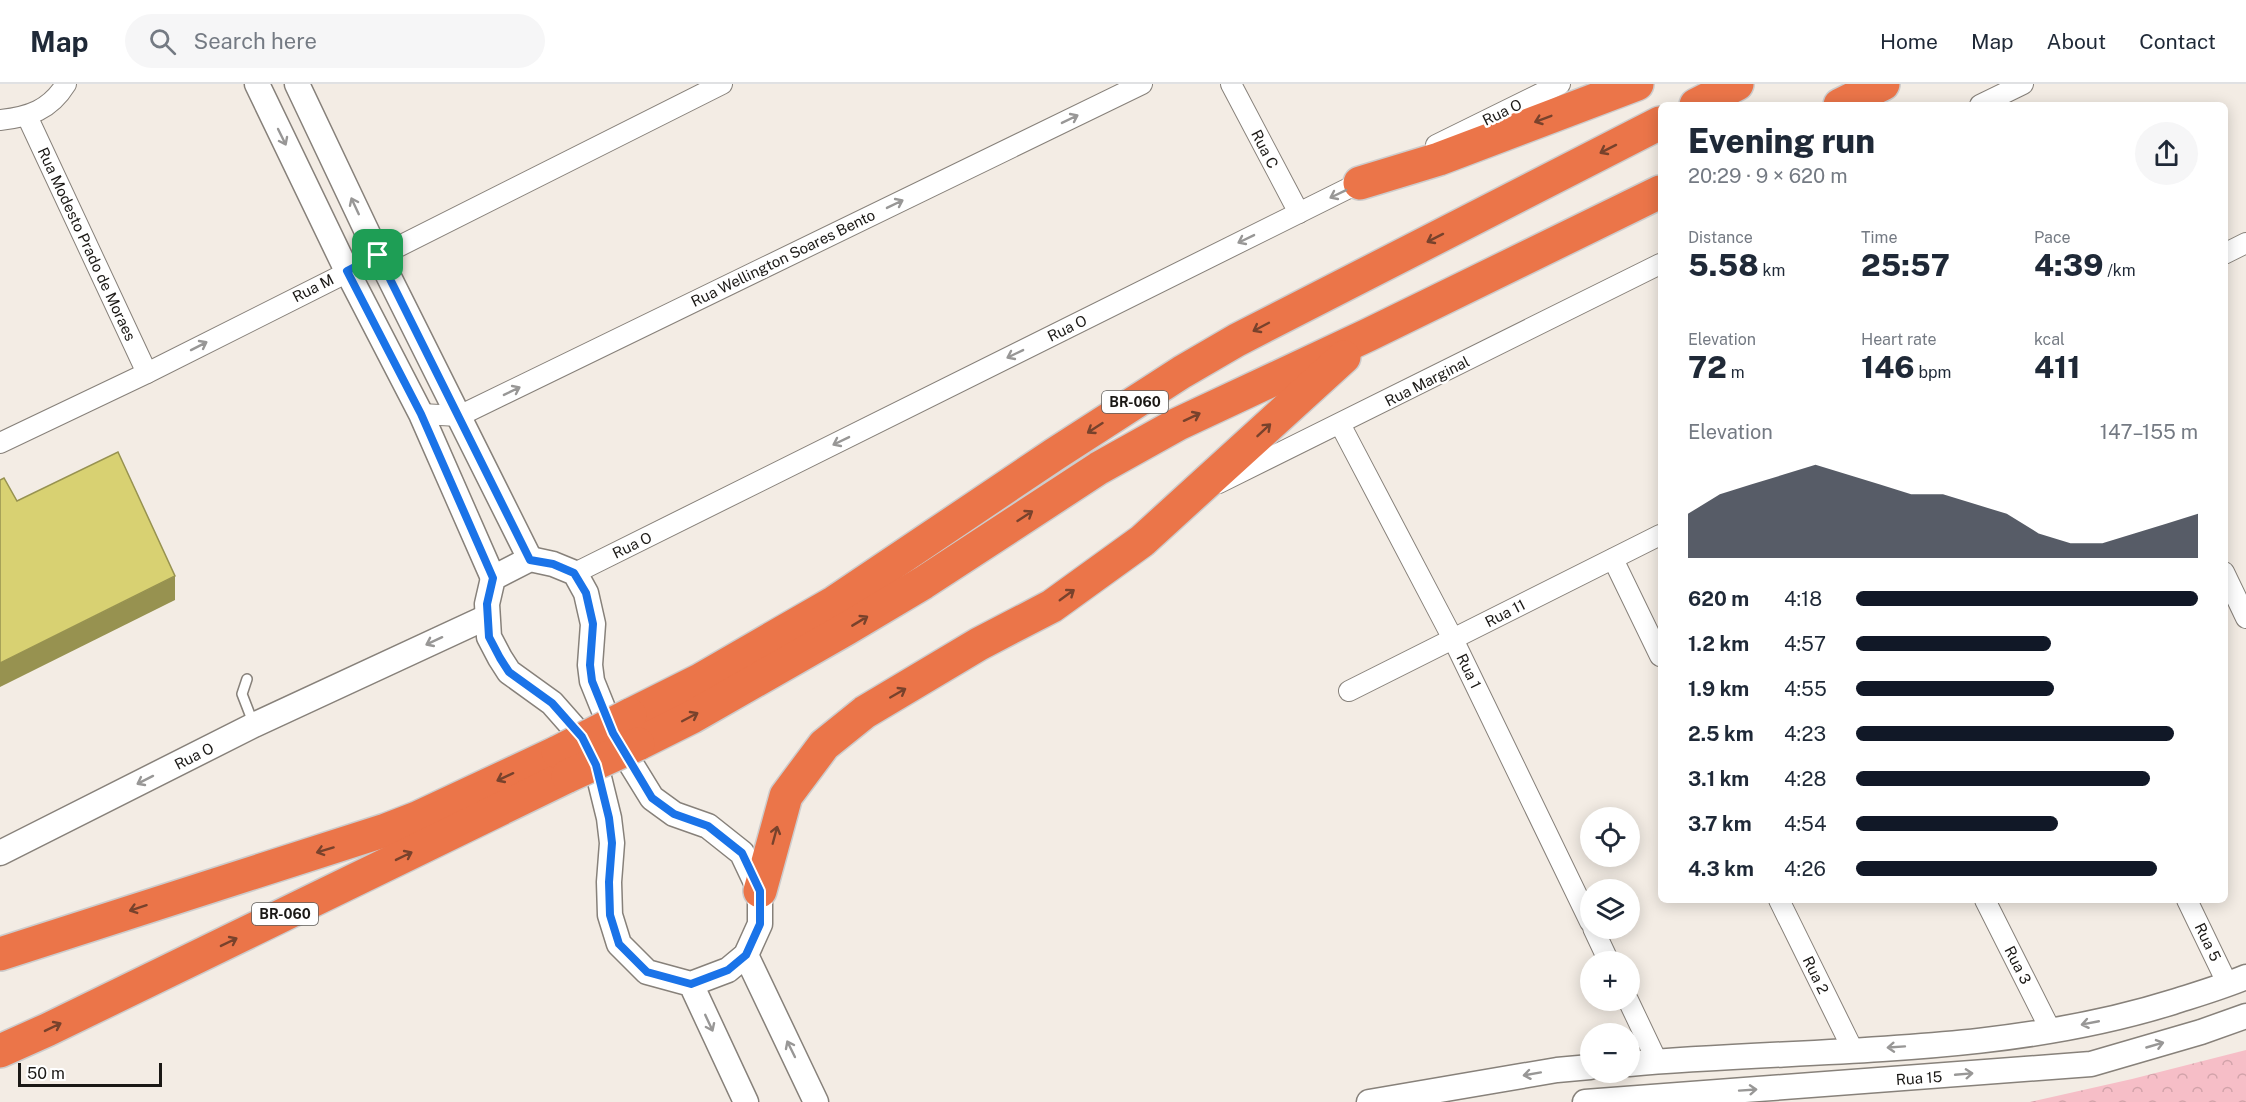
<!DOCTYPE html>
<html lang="en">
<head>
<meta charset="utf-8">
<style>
	body { margin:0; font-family:"Public Sans",sans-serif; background:#f6f6f7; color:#1f2937; height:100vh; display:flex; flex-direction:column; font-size:22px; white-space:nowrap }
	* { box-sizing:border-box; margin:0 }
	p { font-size:20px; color:#747a83 }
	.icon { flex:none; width:33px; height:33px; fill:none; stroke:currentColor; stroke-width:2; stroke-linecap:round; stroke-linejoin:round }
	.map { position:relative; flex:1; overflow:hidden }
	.side { position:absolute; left:1658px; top:18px; width:570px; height:801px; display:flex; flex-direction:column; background:#fff; border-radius:9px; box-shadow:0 3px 15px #0003 }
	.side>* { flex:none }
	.fabs { position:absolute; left:1580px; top:723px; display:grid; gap:12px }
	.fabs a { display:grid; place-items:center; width:60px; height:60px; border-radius:50%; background:#fff; box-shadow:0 3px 15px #0003; font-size:30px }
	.scale { position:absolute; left:18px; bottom:15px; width:144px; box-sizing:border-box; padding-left:6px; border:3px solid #1a1815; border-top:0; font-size:16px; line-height:21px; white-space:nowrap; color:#1a1815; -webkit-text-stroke:4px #fff; paint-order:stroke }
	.pin { position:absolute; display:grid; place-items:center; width:51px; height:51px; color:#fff; margin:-26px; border-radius:12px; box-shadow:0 3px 9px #0006 }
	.round { display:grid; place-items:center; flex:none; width:63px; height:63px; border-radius:32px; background:#f6f6f7 }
	.headline { display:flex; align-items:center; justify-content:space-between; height:102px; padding:0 30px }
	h1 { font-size:33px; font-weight:800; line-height:45px }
	.stats { display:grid; grid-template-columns:repeat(3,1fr); gap:9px; height:102px; padding:6px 30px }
	.stats div { display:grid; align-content:center }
	.stats b { font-size:30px; font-weight:800 }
	.stats small { font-size:16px; font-weight:400 }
	.stats p { font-size:16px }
	.chart { height:168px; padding:12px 30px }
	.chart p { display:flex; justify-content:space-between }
	.chart svg { width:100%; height:108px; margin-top:6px; fill:#111827; opacity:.7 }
	ul { padding:0 30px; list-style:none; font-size:20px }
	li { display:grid; grid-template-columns:96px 72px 1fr; align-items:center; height:45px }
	li i { height:15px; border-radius:8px; background:#111827 }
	header { display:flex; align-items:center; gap:36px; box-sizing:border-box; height:84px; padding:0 30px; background:#fff; border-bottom:2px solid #e0e1e3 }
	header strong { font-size:28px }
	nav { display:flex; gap:33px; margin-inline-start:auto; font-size:21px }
	.search { width:420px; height:54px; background:#f6f6f7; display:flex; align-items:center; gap:15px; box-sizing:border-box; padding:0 21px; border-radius:33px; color:#747a83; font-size:22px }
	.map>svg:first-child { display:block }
</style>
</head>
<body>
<header>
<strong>Map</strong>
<div class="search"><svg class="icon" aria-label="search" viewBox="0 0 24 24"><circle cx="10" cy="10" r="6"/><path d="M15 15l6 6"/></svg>Search here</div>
<nav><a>Home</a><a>Map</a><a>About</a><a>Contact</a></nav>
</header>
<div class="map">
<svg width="2246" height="1018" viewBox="0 0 2246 1018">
	<defs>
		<pattern id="forest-crowns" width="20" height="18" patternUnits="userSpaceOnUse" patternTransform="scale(1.5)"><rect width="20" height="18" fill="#f6bec7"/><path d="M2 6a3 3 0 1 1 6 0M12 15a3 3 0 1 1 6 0" fill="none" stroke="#d2a3aa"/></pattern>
	</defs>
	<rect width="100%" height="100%" fill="#f3ece4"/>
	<path fill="url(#forest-crowns)" d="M2246 966V1018H2030L2132 995Z"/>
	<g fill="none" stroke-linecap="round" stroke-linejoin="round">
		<g stroke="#87817a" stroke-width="12">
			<path id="service" d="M247 595 242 610 254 641"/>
		</g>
		<g stroke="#87817a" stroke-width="22">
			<g id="minor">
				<path d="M1231 0 1299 129"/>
				<path d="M1980 21 2023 0"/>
				<path d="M27 32 147 289"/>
				<path d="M0 36C29 33 50 26 66 0"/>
				<path d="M1436 61 1560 0"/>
				<path d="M2224 170 2246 159"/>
				<path d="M421 330 459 332 1142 0"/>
				<path d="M1340 340 1453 555 1590 838"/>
				<path d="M0 359 147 289 722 0"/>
				<path d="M1219 399 1660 180"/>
				<path d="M1613 475 1660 572"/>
				<path d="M2224 488 2246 534"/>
				<path d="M575 489 1369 94"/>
				<path d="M1349 607 1660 451"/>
				<path d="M1779 816 1853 966"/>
				<path d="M1985 816 2051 947"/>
				<path d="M2187 816 2228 901"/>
				<path d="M1593 844 1609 878"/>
				<path d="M1628 916 1657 977"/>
			</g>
		</g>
		<g stroke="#87817a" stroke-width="27">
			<g id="tertiary">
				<path d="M257 0 347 187 421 330 493 494"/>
				<path d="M297 0 378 171 530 475"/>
				<path d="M0 769 254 641 487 533"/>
				<path d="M746 871 816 1018"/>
				<path d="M691 900 728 886 746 871 760 840V807L742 769 708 742 674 730 652 714 623 667 613 649 592 597 590 581 593 540 586 509 575 489 553 480 530 475 493 494 487 520 489 553 500 574 509 588 552 619 582 653 596 681 609 734 612 759 609 798 610 831 619 860 647 888 691 900 746 1018"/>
				<path d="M1629 980C1810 964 1998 973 2173 918 2198 910 2222 903 2246 893"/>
				<path d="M1369 1018 1557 986 1590 983"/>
				<path d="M1585 1018 2091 980 2201 948 2246 932"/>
			</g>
		</g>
		<g stroke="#cdcccc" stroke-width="36">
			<g id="motorway">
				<path d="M1696 21 1737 0"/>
				<path d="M1840 21 1883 0"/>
				<path d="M1360 99 1439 75 1637 0"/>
				<path d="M630 631 700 596 835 518 1055 370 1182 288 1237 256 1660 39"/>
				<path d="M638 660 692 633 846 545 923 499 1099 384 1178 340 1368 251 1660 108"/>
				<path d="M760 807 786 712 824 661 865 628 979 560 1052 522 1142 457 1344 273"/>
				<path d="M0 870 386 746 417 734 558 668"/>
				<path d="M0 967 47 946 568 692"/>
			</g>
		</g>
		<use href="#service" stroke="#fff" stroke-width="9"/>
		<use href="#minor" stroke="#fff" stroke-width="20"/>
		<use href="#tertiary" stroke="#fff" stroke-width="24"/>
		<use href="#motorway" stroke="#eb7549" stroke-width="33"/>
		<g stroke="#cdcccc" stroke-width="36" stroke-linecap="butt">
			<g id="motorway-bridge">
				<path d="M558 668 630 631"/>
				<path d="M568 692 638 660"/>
			</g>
		</g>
		<use href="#motorway-bridge" stroke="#eb7549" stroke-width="33"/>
	</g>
	<path fill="#979250" d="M175 492V516L0 603V579Z"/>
	<path fill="#d8d172" stroke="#979250" stroke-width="1.5" d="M118 368 175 492 0 579V396L4 394 17 417Z"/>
	<defs><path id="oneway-shaft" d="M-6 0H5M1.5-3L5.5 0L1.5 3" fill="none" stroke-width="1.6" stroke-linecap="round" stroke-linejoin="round" transform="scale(1.5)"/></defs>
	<g stroke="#989796">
		<use href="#oneway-shaft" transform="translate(1070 35) rotate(-26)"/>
		<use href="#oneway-shaft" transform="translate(282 53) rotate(64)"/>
		<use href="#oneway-shaft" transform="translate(1338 110) rotate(154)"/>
		<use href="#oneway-shaft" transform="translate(895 120) rotate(-26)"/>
		<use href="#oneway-shaft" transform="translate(355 122) rotate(-115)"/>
		<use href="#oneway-shaft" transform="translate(1246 155) rotate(154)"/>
		<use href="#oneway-shaft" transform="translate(199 262) rotate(-27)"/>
		<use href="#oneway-shaft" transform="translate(1015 270) rotate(154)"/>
		<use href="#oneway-shaft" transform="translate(512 307) rotate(-26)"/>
		<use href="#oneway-shaft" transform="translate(841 357) rotate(154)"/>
		<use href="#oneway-shaft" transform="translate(434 557) rotate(155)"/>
		<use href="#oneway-shaft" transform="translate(145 696) rotate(153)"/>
		<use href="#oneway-shaft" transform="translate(709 939) rotate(65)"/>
		<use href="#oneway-shaft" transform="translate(2090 939) rotate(169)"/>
		<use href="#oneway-shaft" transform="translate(2155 961) rotate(-16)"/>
		<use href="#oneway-shaft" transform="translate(1896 963) rotate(176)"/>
		<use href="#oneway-shaft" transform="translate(791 965) rotate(-116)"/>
		<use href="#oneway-shaft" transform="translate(1532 990) rotate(170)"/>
		<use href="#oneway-shaft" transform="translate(1964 990) rotate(-5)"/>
		<use href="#oneway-shaft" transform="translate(1748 1006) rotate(-4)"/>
	</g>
	<g stroke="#78422c">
		<use href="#oneway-shaft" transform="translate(1543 35) rotate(159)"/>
		<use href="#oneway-shaft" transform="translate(1608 65) rotate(153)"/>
		<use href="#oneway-shaft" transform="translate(1435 154) rotate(153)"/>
		<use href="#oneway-shaft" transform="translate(1261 243) rotate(152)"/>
		<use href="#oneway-shaft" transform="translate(1192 333) rotate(-25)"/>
		<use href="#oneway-shaft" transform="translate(1095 344) rotate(147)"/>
		<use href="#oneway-shaft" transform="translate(1264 346) rotate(-43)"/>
		<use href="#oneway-shaft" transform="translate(1025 432) rotate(-33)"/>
		<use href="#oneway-shaft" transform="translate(1067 511) rotate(-36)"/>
		<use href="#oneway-shaft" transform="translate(860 537) rotate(-31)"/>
		<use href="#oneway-shaft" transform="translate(898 609) rotate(-30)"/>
		<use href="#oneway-shaft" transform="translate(690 633) rotate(-28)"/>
		<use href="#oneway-shaft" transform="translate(505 693) rotate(155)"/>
		<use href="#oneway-shaft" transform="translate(775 751) rotate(-75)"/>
		<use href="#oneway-shaft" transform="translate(325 766) rotate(163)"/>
		<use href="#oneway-shaft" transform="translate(404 772) rotate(-26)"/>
		<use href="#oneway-shaft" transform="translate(138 824) rotate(162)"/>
		<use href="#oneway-shaft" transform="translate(229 858) rotate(-26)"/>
		<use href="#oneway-shaft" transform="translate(53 943) rotate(-26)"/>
	</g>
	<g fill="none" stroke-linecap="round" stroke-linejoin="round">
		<g stroke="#fff" stroke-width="12">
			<path id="route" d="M378 171 530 476 553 480 574 489 586 509 593 540 590 581 592 597 613 649 652 714 674 730 708 742 742 769 760 807V840L746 871 728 886 691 900 647 888 619 860 610 831 609 798 612 759 609 734 596 681 582 653 552 619 509 588 500 574 489 553 487 520 493 494 421 330 347 187Z"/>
		</g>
		<use href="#route" stroke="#1a73e8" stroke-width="8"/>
	</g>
	<g text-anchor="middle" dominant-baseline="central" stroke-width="5" stroke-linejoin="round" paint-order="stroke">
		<g fill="#fff" stroke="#5f5d5b" stroke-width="1.5">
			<rect x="1102" y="307" width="66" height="22" rx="4.5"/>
			<rect x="252" y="819" width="66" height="22" rx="4.5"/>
		</g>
		<g font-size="14" font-weight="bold" fill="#1a1815">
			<text x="1135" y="318">BR-060</text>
			<text x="285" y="830">BR-060</text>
		</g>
		<g font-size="15" fill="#1a1815" stroke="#fff">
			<text transform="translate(1502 28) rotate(-26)">Rua O</text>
			<text transform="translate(1265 65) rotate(63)">Rua C</text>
			<text transform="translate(87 160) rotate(65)">Rua Modesto Prado de Moraes</text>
			<text transform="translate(783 174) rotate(-26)">Rua Wellington Soares Bento</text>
			<text transform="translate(313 204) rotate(-27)">Rua M</text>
			<text transform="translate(1067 244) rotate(-26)">Rua O</text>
			<text transform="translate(1427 297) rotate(-27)">Rua Marginal</text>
			<text transform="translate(632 461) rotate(-26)">Rua O</text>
			<text transform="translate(1505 529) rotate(-27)">Rua 11</text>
			<text transform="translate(1469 587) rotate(64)">Rua 1</text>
			<text transform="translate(194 672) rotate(-27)">Rua O</text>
			<text transform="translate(2208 858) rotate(64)">Rua 5</text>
			<text transform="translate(2018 881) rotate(63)">Rua 3</text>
			<text transform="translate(1816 891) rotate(64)">Rua 2</text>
			<text transform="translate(1919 994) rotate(-4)">Rua 15</text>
		</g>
	</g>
</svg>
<div class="fabs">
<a><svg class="icon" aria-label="locate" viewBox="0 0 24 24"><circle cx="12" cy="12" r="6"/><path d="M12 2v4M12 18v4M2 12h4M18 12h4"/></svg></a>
<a><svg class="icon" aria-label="layers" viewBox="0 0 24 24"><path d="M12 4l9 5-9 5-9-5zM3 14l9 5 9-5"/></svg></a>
<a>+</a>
<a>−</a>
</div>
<div class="scale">50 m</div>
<div class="pin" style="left:378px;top:171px;background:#1e9e55"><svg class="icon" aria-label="arrive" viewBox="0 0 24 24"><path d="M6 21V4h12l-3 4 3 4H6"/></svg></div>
<section class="side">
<div class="headline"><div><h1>Evening run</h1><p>20:29 · 9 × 620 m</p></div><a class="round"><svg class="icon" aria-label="share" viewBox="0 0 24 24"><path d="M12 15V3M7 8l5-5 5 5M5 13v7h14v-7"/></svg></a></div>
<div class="stats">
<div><p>Distance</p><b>5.58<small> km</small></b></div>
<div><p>Time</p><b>25:57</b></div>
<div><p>Pace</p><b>4:39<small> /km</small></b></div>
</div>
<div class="stats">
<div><p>Elevation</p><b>72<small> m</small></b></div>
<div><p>Heart rate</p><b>146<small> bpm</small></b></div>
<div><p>kcal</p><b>411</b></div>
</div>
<div class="chart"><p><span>Elevation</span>147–155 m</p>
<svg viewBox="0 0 160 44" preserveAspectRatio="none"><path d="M0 44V26L10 18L20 14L30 10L40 6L50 10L60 14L70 18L80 18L90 22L100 26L110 34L120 38L130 38L140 34L150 30L160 26V44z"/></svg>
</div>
<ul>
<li><b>620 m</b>4:18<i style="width:100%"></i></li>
<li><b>1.2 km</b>4:57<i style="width:57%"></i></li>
<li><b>1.9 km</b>4:55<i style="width:58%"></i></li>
<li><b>2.5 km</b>4:23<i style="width:93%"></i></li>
<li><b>3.1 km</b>4:28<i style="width:86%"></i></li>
<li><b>3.7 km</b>4:54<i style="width:59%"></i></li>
<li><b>4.3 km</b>4:26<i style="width:88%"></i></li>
</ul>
</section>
</div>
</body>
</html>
